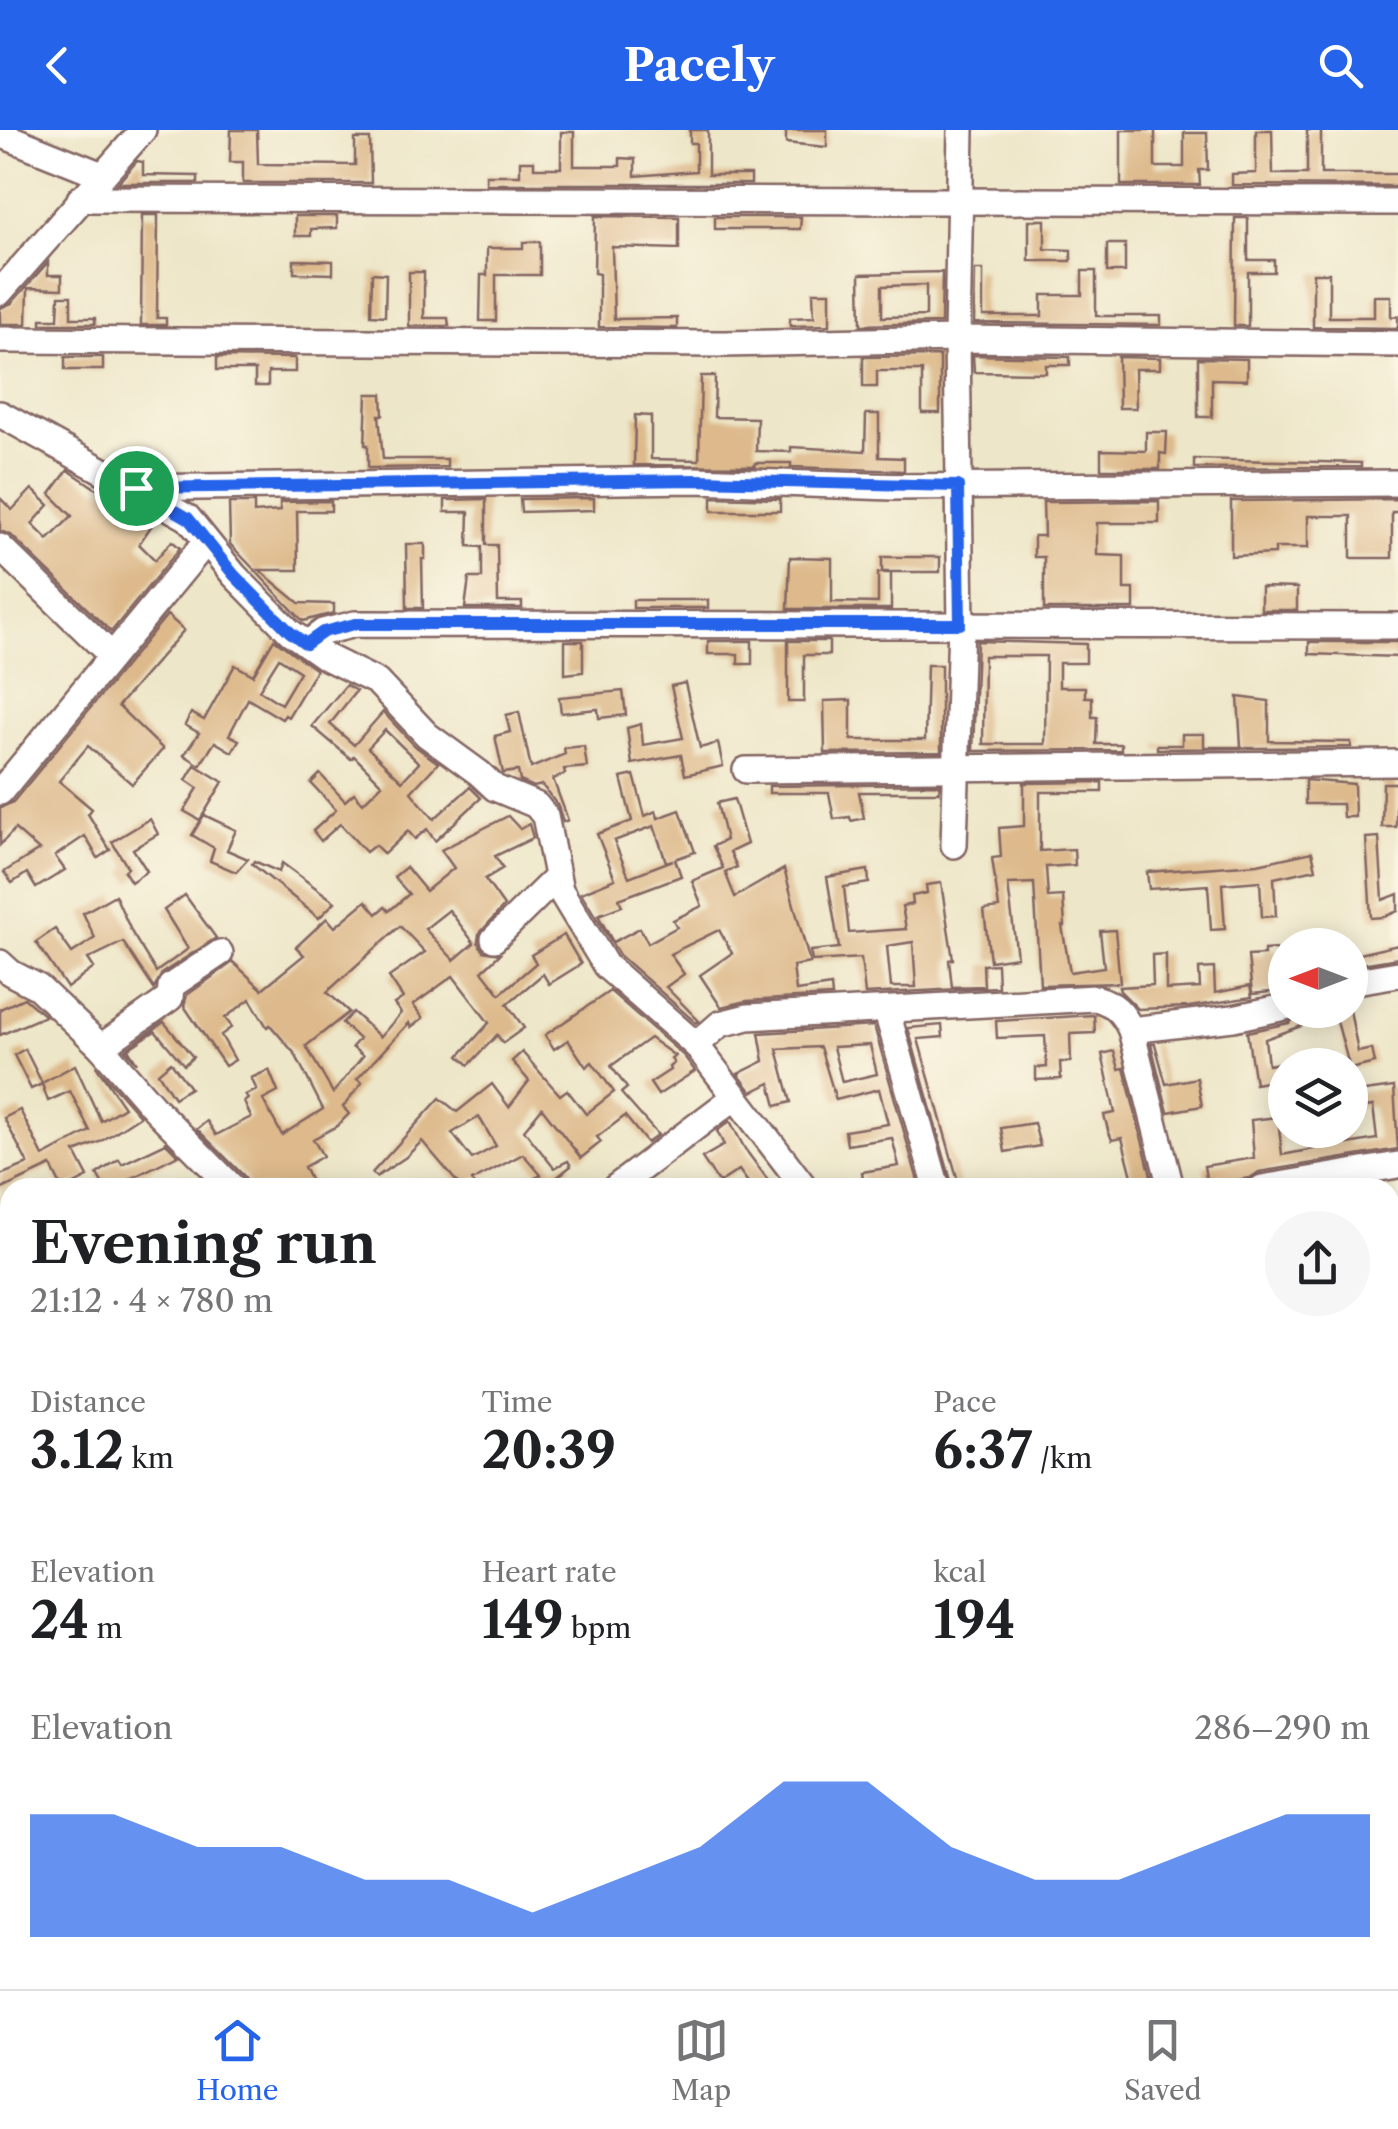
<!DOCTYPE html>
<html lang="en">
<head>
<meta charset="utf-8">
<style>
	body { margin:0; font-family:"Libre Caslon Text",serif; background:#f6f6f6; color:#202124; height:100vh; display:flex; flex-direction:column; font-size:38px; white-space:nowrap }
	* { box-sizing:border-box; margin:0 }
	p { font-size:32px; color:#757577 }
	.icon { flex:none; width:55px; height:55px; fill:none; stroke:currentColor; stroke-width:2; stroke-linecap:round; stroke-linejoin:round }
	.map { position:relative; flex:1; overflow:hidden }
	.sheet { position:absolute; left:0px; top:1048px; width:1400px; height:812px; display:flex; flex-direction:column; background:#fff; border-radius:30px 30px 0 0; box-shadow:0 5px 25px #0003 }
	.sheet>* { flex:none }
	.needle { width:65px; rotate:270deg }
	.fabs { position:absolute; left:1268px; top:798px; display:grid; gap:20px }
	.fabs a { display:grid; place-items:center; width:100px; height:100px; border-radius:50%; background:#fff; box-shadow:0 5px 25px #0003; font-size:50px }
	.pin { position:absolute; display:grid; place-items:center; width:85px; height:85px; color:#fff; margin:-42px; border:5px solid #fff; border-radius:50%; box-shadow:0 2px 10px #0007 }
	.round { display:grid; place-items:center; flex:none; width:105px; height:105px; border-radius:52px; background:#f6f6f6 }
	.summary { display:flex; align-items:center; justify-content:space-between; height:170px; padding:0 30px }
	h1 { font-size:55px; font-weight:700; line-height:75px }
	.metrics { display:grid; grid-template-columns:repeat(3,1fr); gap:15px; height:170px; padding:10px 30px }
	.metrics div { display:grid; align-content:center }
	.metrics b { font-size:50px; font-weight:700 }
	.metrics small { font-size:28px; font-weight:400 }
	.metrics p { font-size:28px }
	.chart { height:280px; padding:20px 30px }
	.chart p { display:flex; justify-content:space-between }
	.chart svg { width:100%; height:180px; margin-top:10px; fill:#2563eb; opacity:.7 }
	header { display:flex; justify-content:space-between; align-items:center; height:130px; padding:0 30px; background:#2563eb; color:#fff; font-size:45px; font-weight:700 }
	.tab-bar { display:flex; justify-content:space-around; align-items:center; height:140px; border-top:2px solid #e0e0e0; background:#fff; font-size:28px; color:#757577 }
	.tab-bar a { display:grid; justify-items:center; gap:5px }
	.tab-bar .current { color:#2563eb }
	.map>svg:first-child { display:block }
</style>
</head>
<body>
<header><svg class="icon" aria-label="back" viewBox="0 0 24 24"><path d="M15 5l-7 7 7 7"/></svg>Pacely<svg class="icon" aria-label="search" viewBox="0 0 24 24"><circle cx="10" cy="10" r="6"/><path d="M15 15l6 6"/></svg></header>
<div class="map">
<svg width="1398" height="1859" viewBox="0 0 1398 1859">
	<rect width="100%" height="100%" fill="#fcf5e5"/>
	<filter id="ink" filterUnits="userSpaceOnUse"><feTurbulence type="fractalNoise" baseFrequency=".01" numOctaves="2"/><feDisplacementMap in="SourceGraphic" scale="20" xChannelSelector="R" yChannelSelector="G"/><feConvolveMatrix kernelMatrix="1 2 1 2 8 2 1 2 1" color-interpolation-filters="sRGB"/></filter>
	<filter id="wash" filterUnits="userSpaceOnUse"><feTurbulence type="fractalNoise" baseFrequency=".0048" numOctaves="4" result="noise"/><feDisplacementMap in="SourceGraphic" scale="40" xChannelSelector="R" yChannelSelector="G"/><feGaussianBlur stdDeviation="2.25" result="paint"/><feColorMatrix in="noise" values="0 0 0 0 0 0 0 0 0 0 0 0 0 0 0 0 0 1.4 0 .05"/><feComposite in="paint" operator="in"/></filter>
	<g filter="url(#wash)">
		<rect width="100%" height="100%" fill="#ede6c8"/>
		<g id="blocks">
			<g fill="#ddb98b" fill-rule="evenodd">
				<path d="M231 0H257L258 34 355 35V9H370L371 53H243V32H230Z"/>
				<path d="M690 0H708V45H751V54H486V45H520V31H534V38H561V2H574V36H620V28L635 29V46L696 41V13H690Z"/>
				<path d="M786 0H827V17L786 13Z"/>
				<path d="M1121 0H1155V37H1184V3H1207L1208 40H1199L1200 55H1121Z"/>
				<path d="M1256 0H1272L1273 44H1307V0H1321V44H1398V56L1232 55V44L1256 43Z"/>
				<path d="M137 31 143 32V45L198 46V53H118Z"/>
				<path d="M142 85H158L157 188H166V195H141Z"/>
				<path d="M295 86H337V98L311 99V106H295Z"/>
				<path d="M595 86 679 87V119L612 117 614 189 677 188V198L599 197V144L594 143Z"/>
				<path d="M715 87H801L800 99H715Z"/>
				<path d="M1235 88H1248V130H1274V142H1248V196H1234Z"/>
				<path d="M1029 90H1045V119L1071 120V131H1029Z"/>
				<path d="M523 112H540V145H496V191H480L481 145H487V118H523Z"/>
				<rect x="1107" y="114" width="18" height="28"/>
				<path d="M294 130 333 131V144L294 143Z"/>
				<path d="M48 132V145H62V159L28 158 27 194H0V178L12 173Z"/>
				<path d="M975 140H983V186H1042V165H1082V141H1096V186H1161V195L974 193Z"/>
				<path d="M409 142H424V188H448L449 196H409Z"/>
				<path d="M942 142 941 193 861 195 860 144ZM926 155V186L882 187V156Z"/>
				<path d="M372 143 386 144 385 186 371 185Z"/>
				<path d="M1313 143H1329V187H1374V166H1391V187L1398 186V198L1313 197Z"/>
				<path d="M813 162H830V195L790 196V188L814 187Z"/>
				<path d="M59 166H71V188H95V194H41V189H58Z"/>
				<path d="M973 225 1070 227V235H1046V243L974 242Z"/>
				<path d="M940 226V283H922V241H877V257H863V227Z"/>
				<rect x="65" y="227" width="38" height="13"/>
				<path d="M217 227 295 228V242H268V256H255V240H217Z"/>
				<path d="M1118 227 1160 228V239H1135L1136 278H1119Z"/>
				<path d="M1198 228 1247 229V250L1212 249V287H1198Z"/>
				<path d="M701 246H715L714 287 757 288 756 321 791 322V317L865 321 866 284H879V327L904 328V341L791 337V333H755V336L634 335 635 285 651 286V329L699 330Z"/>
				<path d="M367 264H382L383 285H379L383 329H447V337L368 338V315H365Z"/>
				<path d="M1146 302H1167L1166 324 1160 323V339H1101V320L1146 321Z"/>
				<path d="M1194 329 1361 333V337L1194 338Z"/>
				<path d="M68 340 98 360 100 358 156 389 139 414 155 430 172 411 180 418 111 502 11 405 0 401V368L12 380 32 359 49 375 32 394 48 410 72 386 50 364Z"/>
				<path d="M712 367 780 369V381H712Z"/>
				<path d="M594 368V380L521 382 520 369Z"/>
				<path d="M486 369V415H497L498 472H522V478H465L469 448H482V417L468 416 469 382H445V370Z"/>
				<path d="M1398 369V382H1392V428H1351V386H1308V418H1275V424L1231 426V371Z"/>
				<path d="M331 371V381H297L298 440H259L299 473 334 474V483L303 491 230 414 229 373H254V383L280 381V372Z"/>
				<path d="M1159 371V393H1097V425L1124 426V459H1134V479H1044V427H1034V406H1044L1043 372Z"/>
				<path d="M406 414H425V429H422L423 478H407Z"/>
				<path d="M790 427 832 428V472L878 473V443H891V479H788Z"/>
				<rect x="882" y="427" width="58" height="15"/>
				<path d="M1261 457 1297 458V480H1261Z"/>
				<rect x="633" y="470" width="75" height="8"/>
				<path d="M167 485 184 500 118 576 163 619 132 654 88 616 59 651 92 679 88 684 110 720 98 728 85 706 55 726 65 740 36 758 27 743 12 753 4 742 39 720 15 699 0 715V678L13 672Z"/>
				<path d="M274 509 316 540 288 587 285 585 282 589 248 569 229 605 239 610 232 622 215 612 200 635 184 625 199 603 185 595 191 583 204 590 235 535 253 545ZM279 528 300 542 281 574 259 560Z"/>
				<path d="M565 511H583V542L565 544Z"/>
				<path d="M708 511H752V534H738V524H708Z"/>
				<path d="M788 511H829V525H804V572H788Z"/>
				<path d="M977 511 1086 514V533H1059V557H1085V567H1092V587H1097L1096 614H1121V620L973 621ZM984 526H1046L1045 614H983Z"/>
				<path d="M1309 512H1398V527L1309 524Z"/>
				<path d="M927 535H941V622L825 623 824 571 851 570V610H925Z"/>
				<path d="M685 553 700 618 718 613 723 636 685 645 681 625 632 634 627 598 641 594 643 615 683 608 671 556Z"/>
				<path d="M346 555 356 561 330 594 354 615 383 582 415 616 438 633 411 662 434 689 470 657 481 668 435 711 427 699 415 709 408 701 384 724 375 715 366 722 340 694 321 711 313 701 336 680 311 653 320 644 345 671 354 663 363 673 382 654 354 626 351 629 312 596ZM385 600 419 633 402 651 368 618Z"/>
				<path d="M623 561 626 585 599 588 598 579 561 583 559 567Z"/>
				<path d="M1238 567 1269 571V611L1351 612V617L1157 619V615H1182V604H1204V617H1241Z"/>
				<path d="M519 582 531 638 565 624 564 618 584 616 587 637 564 639 565 644 553 649 568 690 563 692 558 676 542 655 534 657 520 651 518 641 503 643 495 606 510 602 506 585Z"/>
				<path d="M195 635 223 652 200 690 184 681 198 658 186 650Z"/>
				<path d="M634 645 645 686 656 681 658 688 680 680 695 722 675 729 681 746 619 769 622 776 598 785 613 812 640 798 648 813 677 797 673 790 702 776 692 751 723 738 713 716 726 710 717 673 734 669 747 714 730 722 737 737 725 742 735 767 784 739 810 833 793 836 796 861 831 856 832 866 747 871 721 877 700 845 732 823 719 800 670 824 684 844 666 857 699 891 696 893 619 825 581 763 615 749 597 704 632 691 621 648ZM654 696 666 732 673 730 629 747 614 711Z"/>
				<path d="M1305 650 1354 654 1355 687H1343L1342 674H1305Z"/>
				<path d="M1102 652V662H1040V721L1074 719 1075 735 1046 737 1048 767 1063 766 1065 796H1062L1070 842 1104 837 1100 801 1115 800 1120 853 1040 855 1034 753 1008 754 1017 827 990 831 984 780 999 778 992 728 1001 727 999 698 1024 696V653Z"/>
				<path d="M1383 653H1396V697H1382Z"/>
				<path d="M940 654 939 662H859L864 688 851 691 850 687 834 689 829 663H769V656Z"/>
				<path d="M204 685 236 700 227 720 248 729 236 742 210 731 214 718 192 705Z"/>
				<path d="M508 686 520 699 529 694 533 708 495 726 503 738 485 749 504 776 479 804 478 812 483 821 500 824 482 841 500 864 536 833 531 825 564 805 581 834 549 854 543 844 507 874 524 898 503 913 497 905 469 935 459 926 489 893 453 846 413 875 423 888 411 897 409 893 357 949 362 953 343 977 349 984 337 996 313 1009 323 1026 304 1037 314 1058H249L245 1047 197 999 207 991 216 1005 251 987 244 972 248 969 245 965 257 960 251 948 269 940 278 962 263 970 282 1005 323 979 295 924 270 895 267 897 250 869 225 888 232 897 221 905 235 930 225 936 184 876 187 865 233 832 262 859 304 825 296 817 327 788 335 797 366 771 377 784 385 777 389 781 409 764 394 747 406 737 426 761 454 738 441 720ZM449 780 474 813 454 830 425 799ZM400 796 425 822 389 847 403 868 394 874 401 883 380 907 353 882 342 893 359 909 352 917 363 926 333 963 306 916 349 882 327 862Z"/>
				<path d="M150 689 158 704 133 719 147 741 131 752 124 741 128 738 112 712Z"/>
				<path d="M1379 707 1383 770 1398 764V781L1384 787 1371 788 1366 708Z"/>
				<path d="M1312 722 1316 739 1274 748 1276 786 1262 787 1260 751 1222 754 1225 799 1211 800 1208 755 1149 759 1147 742 1258 734Z"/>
				<path d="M254 731 279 742 282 733 335 772 319 788 252 734Z"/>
				<path d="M868 740 869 753 844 757 849 803 906 799 902 776 913 774 912 766 927 763 926 755 941 753 953 829 949 830 952 857 984 856 983 835 997 834 998 857 865 864 861 828 812 831 810 821 839 818 827 747ZM913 812 916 857H891L887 816Z"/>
				<path d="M115 765 132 803 156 842 188 819 164 780 185 765 216 808 162 843 154 859 123 812 88 829 94 838 67 858 36 812 55 799 72 823 95 808 83 783Z"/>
				<path d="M1398 815V828L1350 836V826Z"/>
				<path d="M1276 819 1280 861 1252 864 1248 826 1264 825V820Z"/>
				<path d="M1166 824V860L1200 858 1199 839 1214 838 1215 863 1250 856 1252 867 1189 877 1138 879 1120 861 1119 857 1153 855 1152 825Z"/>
				<path d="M610 861 684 926 695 941 658 965 650 953 670 940 669 937 674 933 671 929 675 926 650 908 611 936 627 958 621 963 658 1005 647 1013 625 986 597 1007 601 1012 581 1028 542 978 524 1000 554 1038 568 1031 571 1036 544 1058H515L541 1045 523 1024 472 1051 475 1058H462L422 1011 406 1027 376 1047 372 1043 440 968 457 982 492 954 509 977 529 951 512 931 522 922 560 965 567 960 586 984 614 962 592 932 586 937 568 910 554 919 545 905ZM479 987 496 1016 472 1029 452 1003Z"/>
				<path d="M24 868 45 886 0 905V879Z"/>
				<path d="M1301 880H1350L1358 922 1372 919 1375 933 1350 939 1335 884 1265 909 1268 935 1285 932V948L1255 954 1247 902 1289 893 1296 888Z"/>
				<path d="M1094 885 1095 903 1070 904 1071 932H1060L1061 949 1036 950V938L1047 937 1045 906 997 908 996 891Z"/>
				<path d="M164 892 193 927 184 935 155 901 128 919 137 933 125 920Z"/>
				<path d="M942 895 943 907 918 909 960 1058H953L908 898Z"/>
				<path d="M874 896 920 1058H864L862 1042 899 1036 892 1008 847 1015 845 1001 888 994 879 959 836 970 820 917 777 919 791 972 776 976 770 953 752 962 738 944 764 931 759 903ZM870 915 877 944 842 952 833 917Z"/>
				<path d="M1151 914H1155L1166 954 1197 948 1202 976 1168 982Z"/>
				<path d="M25 919 42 953 75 935 101 991 124 977 96 936 140 986 100 1012 75 1022 88 1047 66 1058H62L51 1036 0 1060V1045L28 1034 4 988 20 980 43 1026 90 1001 70 961 48 971 42 954 31 959 14 925Z"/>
				<path d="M1114 921 1119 939 1124 938 1154 1058H1135L1122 1008 1112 1010 1108 1000 1104 985 1115 983 1102 924Z"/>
				<path d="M171 932 190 958 174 968 158 943Z"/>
				<path d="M1394 957 1398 1019 1259 1042 1250 1048 1207 1054 1204 1036 1254 1028 1251 990 1278 987 1282 1025 1314 1019 1313 1000H1346L1348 1014 1377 1009 1373 976 1350 979V963Z"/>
				<path d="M730 991 745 1019 774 1058H752L739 1040 719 1053 702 1028 724 1015 717 1001Z"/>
				<path d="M1034 993 1040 1016 1005 1022 1001 998Z"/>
				<path d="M166 1013 178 1025 122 1053 125 1058H105L97 1044 119 1029 122 1034Z"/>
			</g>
		</g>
	</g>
	<g filter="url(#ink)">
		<use href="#blocks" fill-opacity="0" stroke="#836562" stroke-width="2.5"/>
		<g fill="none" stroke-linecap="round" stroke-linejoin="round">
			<g stroke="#836562" stroke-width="30">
				<g id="minor">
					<path d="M0 4 102 45"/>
					<path d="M80 69 1398 72"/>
					<path d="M0 162 143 0"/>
					<path d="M0 210 724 214 957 209 1398 214"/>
					<path d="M0 284 188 388 234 445 290 502 324 526 377 552 427 605 479 643 495 658 536 675 545 686 560 760 606 836 696 915 805 1058"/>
					<path d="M135 358 695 350 892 357 1398 353"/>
					<path d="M0 417 111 525"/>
					<path d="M307 514 323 502 355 494 1398 496"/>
					<path d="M746 640 1398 633"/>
					<path d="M0 662 206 412"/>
					<path d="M954 715 961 494 957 209 961 0"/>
					<path d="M494 809 557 747"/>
					<path d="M0 833 11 843 38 857 101 917 155 979 233 1058"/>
					<path d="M1350 852 1398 844"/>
					<path d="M887 882 937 1058"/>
					<path d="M1131 900 1233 888 1285 877"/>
					<path d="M696 915 720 894 748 887 1095 868C1114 873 1123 883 1131 900L1171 1058"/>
					<path d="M101 917 170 868 171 856 220 823"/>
					<path d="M615 1058 735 967"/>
					<path d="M1262 1058 1398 1035"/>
					<path d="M0 1330 10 1325"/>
					<path d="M1390 1540 1398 1537"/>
					<path d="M0 1629 10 1649"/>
					<path d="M78 1850 80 1859"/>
					<path d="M365 1850 370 1859"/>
					<path d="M767 1850 770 1859"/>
					<path d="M1113 1859 1140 1850"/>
				</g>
			</g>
			<g stroke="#836562" stroke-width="35">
				<path id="major" d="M1390 1321 1398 1319"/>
			</g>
			<use href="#minor" stroke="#fff" stroke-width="25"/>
			<use href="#major" stroke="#f6be86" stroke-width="30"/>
		</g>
	</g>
	<g fill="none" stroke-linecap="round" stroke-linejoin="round" filter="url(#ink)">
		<g stroke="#fff" stroke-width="20">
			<path id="route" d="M696 350 958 356 960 494H355L323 502 306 514 290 502 234 445 188 388 136 358Z"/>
		</g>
		<use href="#route" stroke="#2563eb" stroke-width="12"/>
	</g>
</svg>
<div class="fabs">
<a><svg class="needle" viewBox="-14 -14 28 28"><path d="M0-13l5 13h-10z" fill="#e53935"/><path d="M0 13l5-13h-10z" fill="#757577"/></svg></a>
<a><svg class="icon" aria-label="layers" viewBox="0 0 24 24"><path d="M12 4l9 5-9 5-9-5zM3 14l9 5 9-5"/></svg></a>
</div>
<div class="pin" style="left:136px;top:358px;background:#1e9e55"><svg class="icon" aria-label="arrive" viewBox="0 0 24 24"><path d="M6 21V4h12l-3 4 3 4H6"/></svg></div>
<section class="sheet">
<div class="summary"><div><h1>Evening run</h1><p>21:12 · 4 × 780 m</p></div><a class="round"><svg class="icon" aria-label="share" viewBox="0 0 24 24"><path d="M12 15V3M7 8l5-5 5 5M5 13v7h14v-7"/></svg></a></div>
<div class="metrics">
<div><p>Distance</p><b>3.12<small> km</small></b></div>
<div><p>Time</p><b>20:39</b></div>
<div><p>Pace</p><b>6:37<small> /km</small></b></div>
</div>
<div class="metrics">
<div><p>Elevation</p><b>24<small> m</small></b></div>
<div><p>Heart rate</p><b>149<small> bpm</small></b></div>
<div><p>kcal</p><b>194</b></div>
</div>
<div class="chart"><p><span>Elevation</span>286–290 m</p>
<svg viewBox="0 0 160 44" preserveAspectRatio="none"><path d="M0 44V14L10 14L20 22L30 22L40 30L50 30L60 38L70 30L80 22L90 6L100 6L110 22L120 30L130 30L140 22L150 14L160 14V44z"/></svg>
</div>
</section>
</div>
<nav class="tab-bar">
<a class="current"><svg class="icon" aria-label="home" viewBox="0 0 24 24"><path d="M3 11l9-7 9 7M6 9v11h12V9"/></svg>Home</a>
<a><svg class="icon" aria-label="map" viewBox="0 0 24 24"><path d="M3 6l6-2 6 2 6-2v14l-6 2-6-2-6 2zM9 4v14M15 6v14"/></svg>Map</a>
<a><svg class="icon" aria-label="saved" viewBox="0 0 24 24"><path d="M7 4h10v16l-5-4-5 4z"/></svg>Saved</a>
</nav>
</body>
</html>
